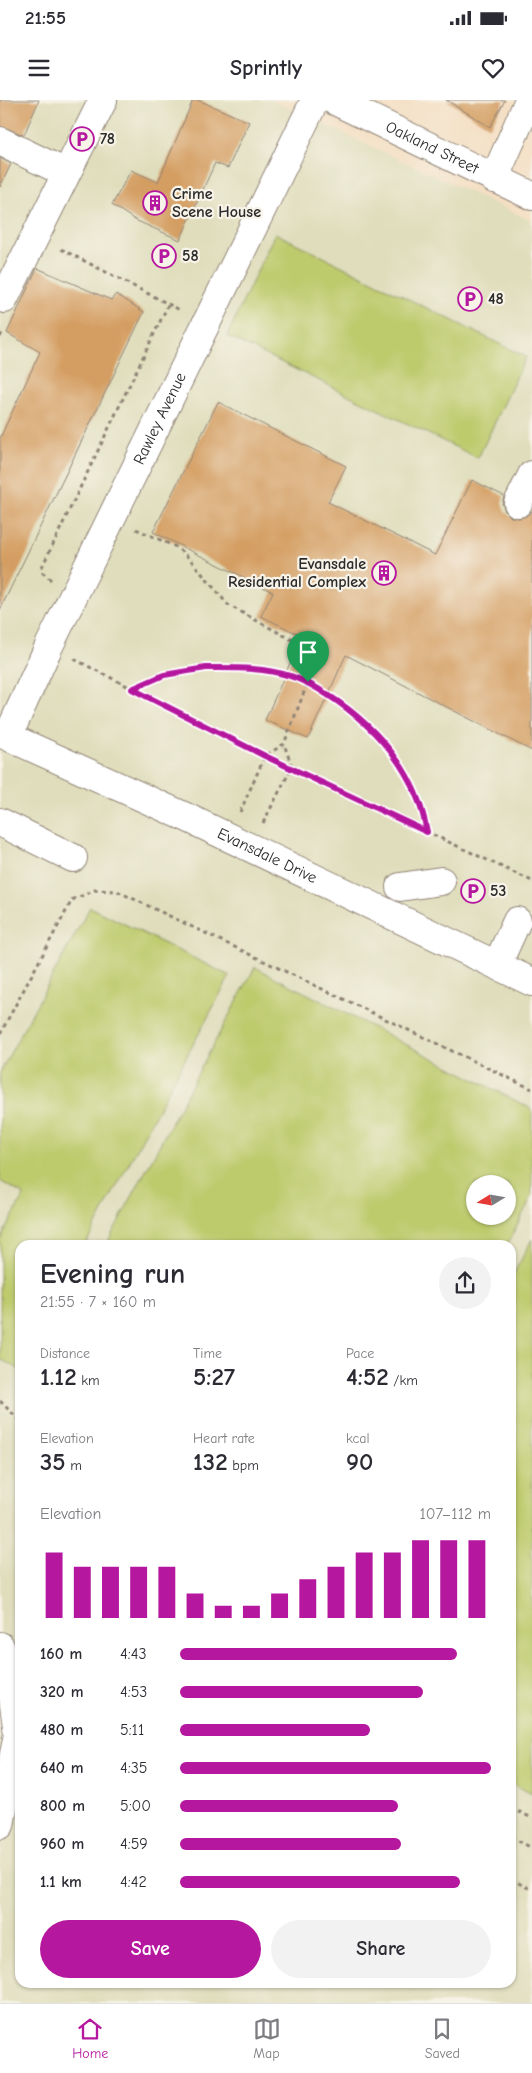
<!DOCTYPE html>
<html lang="en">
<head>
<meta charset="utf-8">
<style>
	body { margin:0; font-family:"Comic Neue",sans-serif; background:#f2f2f3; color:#2b2b33; height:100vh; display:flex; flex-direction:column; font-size:19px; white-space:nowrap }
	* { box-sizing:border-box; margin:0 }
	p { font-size:16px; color:#7c7c81 }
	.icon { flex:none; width:28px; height:28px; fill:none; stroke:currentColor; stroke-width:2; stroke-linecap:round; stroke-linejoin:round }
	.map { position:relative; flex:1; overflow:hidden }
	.side { position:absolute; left:15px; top:1140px; width:501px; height:748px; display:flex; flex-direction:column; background:#fff; border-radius:15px; box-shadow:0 1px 4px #0004 }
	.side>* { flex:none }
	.needle { width:32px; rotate:259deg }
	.fabs { position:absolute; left:466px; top:1075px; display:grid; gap:10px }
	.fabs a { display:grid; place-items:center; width:50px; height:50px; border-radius:50%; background:#fff; box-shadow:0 1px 4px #0004; font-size:25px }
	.pin { position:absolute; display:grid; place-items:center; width:42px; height:42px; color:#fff; margin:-51px -21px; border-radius:50% 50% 50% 0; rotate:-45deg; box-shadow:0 0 5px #0007 }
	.pin .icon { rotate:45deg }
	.round { display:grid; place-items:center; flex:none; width:52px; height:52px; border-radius:26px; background:#f2f2f3 }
	.summary { display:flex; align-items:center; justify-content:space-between; height:85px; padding:0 25px }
	h1 { font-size:28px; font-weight:700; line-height:38px }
	.metrics { display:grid; grid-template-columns:repeat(3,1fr); gap:8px; height:85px; padding:5px 25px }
	.metrics div { display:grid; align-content:center }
	.metrics b { font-size:25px; font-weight:700 }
	.metrics small { font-size:14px; font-weight:400 }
	.metrics p { font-size:14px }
	.chart { height:140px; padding:10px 25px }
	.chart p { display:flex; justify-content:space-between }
	.chart svg { width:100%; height:90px; margin-top:5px; stroke:#b5179e; stroke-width:6 }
	.action { display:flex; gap:10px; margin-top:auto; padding:10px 25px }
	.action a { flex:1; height:58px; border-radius:30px; background:#b5179e; color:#fff; font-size:20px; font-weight:700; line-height:58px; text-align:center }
	.action a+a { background:#f2f2f3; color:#2b2b33 }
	ul { padding:0 25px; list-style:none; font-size:16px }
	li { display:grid; grid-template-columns:80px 60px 1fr; align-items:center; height:38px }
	li i { height:12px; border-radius:6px; background:#b5179e }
	.status { display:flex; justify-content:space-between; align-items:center; height:35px; padding:0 25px; background:#fff; direction:ltr }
	.status svg { height:14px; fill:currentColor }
	header { display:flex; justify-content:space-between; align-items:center; height:65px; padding:0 25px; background:#fff; font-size:22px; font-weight:700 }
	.dock { display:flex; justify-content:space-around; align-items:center; height:70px; border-top:1px solid #e1e1e2; background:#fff; font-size:14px; color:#7c7c81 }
	.dock a { display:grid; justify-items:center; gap:2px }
	.dock .selected { color:#b5179e }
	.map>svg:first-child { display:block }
</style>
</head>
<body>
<div class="status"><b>21:55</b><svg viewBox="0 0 49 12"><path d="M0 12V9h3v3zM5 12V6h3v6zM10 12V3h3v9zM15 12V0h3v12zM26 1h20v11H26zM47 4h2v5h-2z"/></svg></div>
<header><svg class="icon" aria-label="menu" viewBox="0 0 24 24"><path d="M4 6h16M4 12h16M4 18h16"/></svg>Sprintly<svg class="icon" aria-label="heart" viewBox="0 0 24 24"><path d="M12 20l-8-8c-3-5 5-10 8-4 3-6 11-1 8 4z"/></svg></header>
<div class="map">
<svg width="532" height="1903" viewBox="0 0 532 1903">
	<rect width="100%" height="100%" fill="#f7f3e8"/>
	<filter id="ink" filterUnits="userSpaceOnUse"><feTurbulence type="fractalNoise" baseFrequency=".02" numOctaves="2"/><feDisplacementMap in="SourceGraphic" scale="10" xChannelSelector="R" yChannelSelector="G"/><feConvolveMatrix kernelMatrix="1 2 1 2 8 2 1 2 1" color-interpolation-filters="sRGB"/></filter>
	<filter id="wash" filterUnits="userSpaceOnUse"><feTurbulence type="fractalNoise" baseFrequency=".0096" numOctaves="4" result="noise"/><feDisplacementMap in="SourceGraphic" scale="20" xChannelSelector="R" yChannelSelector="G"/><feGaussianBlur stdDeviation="1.12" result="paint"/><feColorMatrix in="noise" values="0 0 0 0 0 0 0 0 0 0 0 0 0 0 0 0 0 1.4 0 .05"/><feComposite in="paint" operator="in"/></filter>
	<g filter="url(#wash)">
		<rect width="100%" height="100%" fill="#f4dec2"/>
		<path fill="#dfddbb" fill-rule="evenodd" d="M0 0H271L532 121V1903H0ZM475 1084H508V1116H475ZM20 1145H511V1882H20Z"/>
		<g fill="#becb6d" stroke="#747b4c" fill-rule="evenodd">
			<path d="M275 133 526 257 478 358 227 236Z"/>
			<path d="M90 807 230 876 85 1145H20L19 1269 0 1259V1140L24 1095 0 1081V972Z"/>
			<path d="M255 867 532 1009V1096L507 1145H106ZM475 1084H508V1116H475Z"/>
			<path d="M532 1139V1694L511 1683V1179Z"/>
		</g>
		<g id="blocks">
			<g fill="#d49e62">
				<path d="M0 0H39L24 35 0 26Z"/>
				<path d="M193 0H198L249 22 228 68 215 63 180 140 135 120 112 105 131 70 158 82Z"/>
				<path d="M446 0H505L490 27Z"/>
				<path d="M0 58 11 64 0 87Z"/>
				<path d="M37 168 111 200 116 194 144 212 0 510V338L40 252 7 233Z"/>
				<path d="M218 302 346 366 328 402 435 455 472 380 504 396 502 403 505 411 511 417 519 418 526 416 532 411V651L346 555 308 639 265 620 302 536 261 516 273 492 153 432Z"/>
			</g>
		</g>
	</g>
	<g filter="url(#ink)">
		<use href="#blocks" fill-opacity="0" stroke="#908476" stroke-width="1"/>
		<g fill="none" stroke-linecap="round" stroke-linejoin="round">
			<g stroke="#908476" stroke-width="30">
				<g id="minor">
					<path id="s1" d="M333 0 532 96"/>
					<path d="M0 41 66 73"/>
					<path d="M494 79 529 0"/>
					<path d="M0 196 4 199 103 0"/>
					<path d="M518 403 532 375"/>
					<path id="s2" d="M0 633 188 718 532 882"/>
					<path id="s3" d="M8 636 49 546 315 0"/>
					<path d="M0 722 73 758"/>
					<path d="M400 787 441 781"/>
					<path d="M497 865 517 821"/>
					<path d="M0 1546 10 1575 18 1634 0 1725"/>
				</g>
			</g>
			<g stroke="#908476" stroke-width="3" stroke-dasharray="4 4" stroke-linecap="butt">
				<path d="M61 149 180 210"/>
				<path d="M0 237 2 233"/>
				<path d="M136 429 176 447 189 458 228 505 320 555"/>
				<path d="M51 480 43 473 42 467 168 205"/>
				<path d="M74 559 265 656 532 781"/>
				<path d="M132 589C176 566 245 559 292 577 357 600 415 664 427 732"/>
				<path d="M240 712 265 656 284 644 308 582 324 546"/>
				<path d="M263 723 292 667 284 644"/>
				<path d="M0 934 72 800 95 790 117 791 532 989"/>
				<path d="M0 1301 20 1321"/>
				<path d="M511 1708 532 1718"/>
				<path d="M511 1737 532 1748"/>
				<path d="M511 1779 532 1790"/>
			</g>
			<use href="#minor" stroke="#fff" stroke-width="28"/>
		</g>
	</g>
	<g fill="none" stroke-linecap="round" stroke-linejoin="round" filter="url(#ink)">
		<g stroke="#fff" stroke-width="10">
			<path id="route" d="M206 568C234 568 263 567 290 576 307 581 322 591 337 601 382 633 417 676 427 732L265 656 132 589 164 575Z"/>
		</g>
		<use href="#route" stroke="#b5179e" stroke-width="6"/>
	</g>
	<defs>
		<g id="parking-ring" transform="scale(1.25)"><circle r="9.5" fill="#f7f3e8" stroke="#b5179e" stroke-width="1.5"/><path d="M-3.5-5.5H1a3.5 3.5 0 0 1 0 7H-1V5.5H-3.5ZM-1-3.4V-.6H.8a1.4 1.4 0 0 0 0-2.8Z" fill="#b5179e"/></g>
		<g id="building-ring" transform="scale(1.25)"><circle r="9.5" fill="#f7f3e8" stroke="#b5179e" stroke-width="1.5"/><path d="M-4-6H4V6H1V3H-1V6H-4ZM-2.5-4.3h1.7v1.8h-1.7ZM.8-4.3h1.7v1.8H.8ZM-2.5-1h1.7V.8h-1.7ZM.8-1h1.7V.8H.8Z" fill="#b5179e"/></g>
	</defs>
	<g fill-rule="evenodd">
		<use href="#parking-ring" x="82" y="39"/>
		<use href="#building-ring" x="155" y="103"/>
		<use href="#parking-ring" x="164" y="156"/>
		<use href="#parking-ring" x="470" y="199"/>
		<use href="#building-ring" x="384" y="473"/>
		<use href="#parking-ring" x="473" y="791"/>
	</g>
	<g text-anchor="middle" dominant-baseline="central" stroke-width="4.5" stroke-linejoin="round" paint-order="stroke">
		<g font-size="16" font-weight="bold" fill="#2b2b2b" stroke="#f7f3e8" text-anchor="start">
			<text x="100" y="39">78</text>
			<text x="172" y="94">Crime<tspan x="172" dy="18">Scene House</tspan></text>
			<text x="182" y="156">58</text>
			<text x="488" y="199">48</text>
			<text x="366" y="464" text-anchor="end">Evansdale<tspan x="366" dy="18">Residential Complex</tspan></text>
			<text x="490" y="791">53</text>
		</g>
		<g font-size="16" fill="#2b2b2b" stroke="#f7f3e8">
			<text stroke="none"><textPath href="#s1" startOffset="110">Oakland Street</textPath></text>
			<text stroke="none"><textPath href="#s3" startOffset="352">Rawley Avenue</textPath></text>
			<text stroke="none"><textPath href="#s2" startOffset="294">Evansdale Drive</textPath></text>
		</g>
	</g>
</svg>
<div class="fabs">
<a><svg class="needle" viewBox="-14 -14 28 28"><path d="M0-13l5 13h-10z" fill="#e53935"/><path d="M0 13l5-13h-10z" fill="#7c7c81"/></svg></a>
</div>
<div class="pin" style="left:308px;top:582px;background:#1e9e55"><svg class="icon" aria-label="arrive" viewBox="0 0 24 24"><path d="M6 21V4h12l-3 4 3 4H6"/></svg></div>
<section class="side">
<div class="summary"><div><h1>Evening run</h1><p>21:55 · 7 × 160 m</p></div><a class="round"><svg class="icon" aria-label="share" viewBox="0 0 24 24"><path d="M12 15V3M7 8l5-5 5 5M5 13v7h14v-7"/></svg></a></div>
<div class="metrics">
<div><p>Distance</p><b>1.12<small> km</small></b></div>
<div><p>Time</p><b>5:27</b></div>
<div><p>Pace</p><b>4:52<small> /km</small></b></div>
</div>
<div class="metrics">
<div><p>Elevation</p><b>35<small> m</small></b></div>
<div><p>Heart rate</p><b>132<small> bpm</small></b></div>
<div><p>kcal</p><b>90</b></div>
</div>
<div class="chart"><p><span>Elevation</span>107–112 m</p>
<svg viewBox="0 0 160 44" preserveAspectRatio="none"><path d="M5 44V12M15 44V19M25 44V19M35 44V19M45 44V19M55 44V32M65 44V38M75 44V38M85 44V32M95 44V25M105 44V19M115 44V12M125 44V12M135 44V6M145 44V6M155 44V6"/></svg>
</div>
<ul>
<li><b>160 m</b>4:43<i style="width:89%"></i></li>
<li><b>320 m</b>4:53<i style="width:78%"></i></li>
<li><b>480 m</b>5:11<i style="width:61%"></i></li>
<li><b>640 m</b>4:35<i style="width:100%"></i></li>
<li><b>800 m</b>5:00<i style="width:70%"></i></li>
<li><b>960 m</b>4:59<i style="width:71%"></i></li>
<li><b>1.1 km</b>4:42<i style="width:90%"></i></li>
</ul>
<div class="action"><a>Save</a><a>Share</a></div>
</section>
</div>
<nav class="dock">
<a class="selected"><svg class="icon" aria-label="home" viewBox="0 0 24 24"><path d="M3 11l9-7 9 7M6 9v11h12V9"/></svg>Home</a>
<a><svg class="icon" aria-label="map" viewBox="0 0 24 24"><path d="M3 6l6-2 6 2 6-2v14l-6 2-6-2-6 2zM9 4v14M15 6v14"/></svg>Map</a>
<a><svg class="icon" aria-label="saved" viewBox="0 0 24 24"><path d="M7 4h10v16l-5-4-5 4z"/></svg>Saved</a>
</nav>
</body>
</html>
